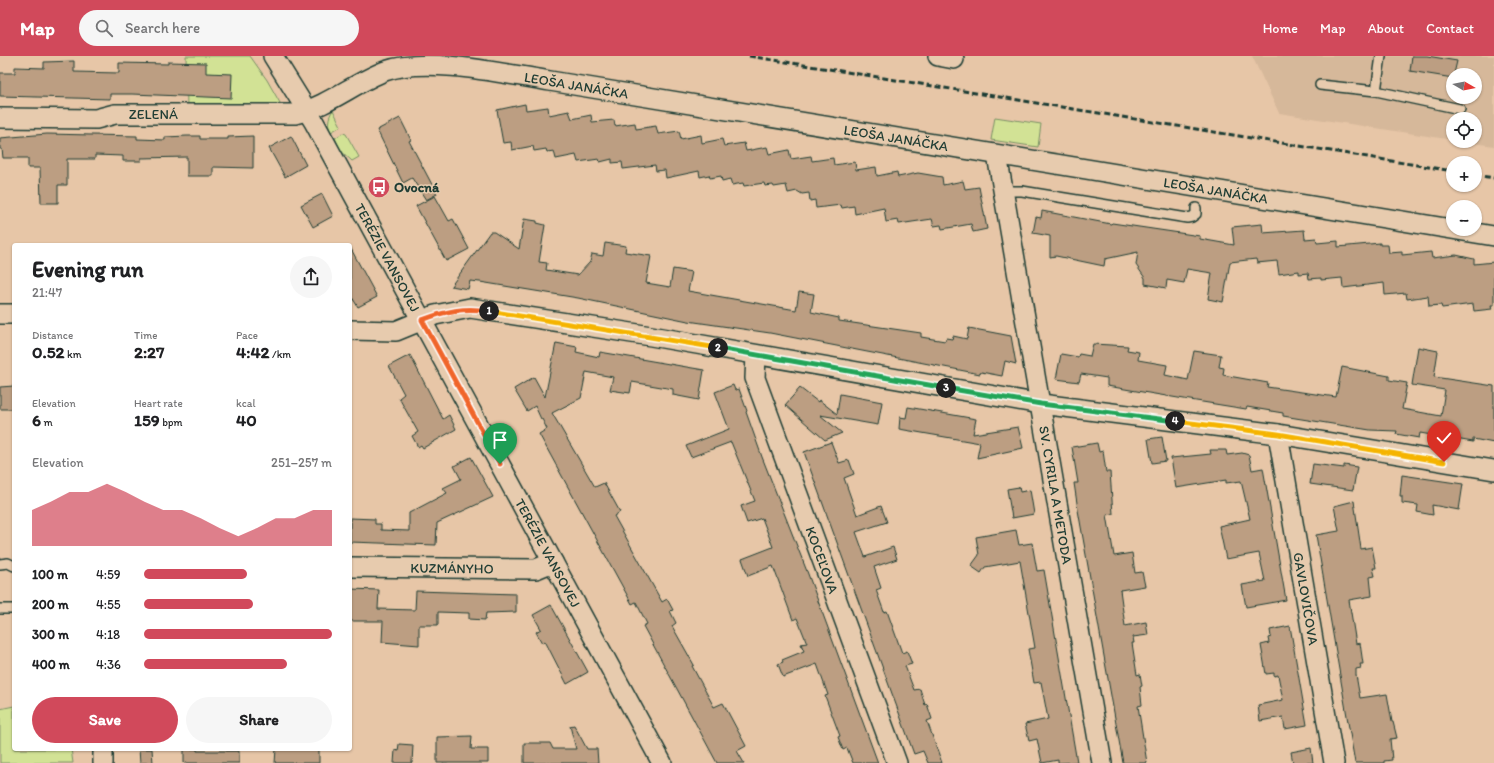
<!DOCTYPE html>
<html lang="en">
<head>
<meta charset="utf-8">
<style>
	body { margin:0; font-family:Itim,sans-serif; background:#f6f6f6; color:#202124; height:100vh; display:flex; flex-direction:column; font-size:15px; white-space:nowrap }
	* { box-sizing:border-box; margin:0 }
	p { font-size:13px; color:#757577 }
	.icon { flex:none; width:22px; height:22px; fill:none; stroke:currentColor; stroke-width:2; stroke-linecap:round; stroke-linejoin:round }
	.map { position:relative; flex:1; overflow:hidden }
	.side { position:absolute; left:12px; top:187px; width:340px; height:508px; display:flex; flex-direction:column; background:#fff; border-radius:4px; box-shadow:0 1px 3px #0004 }
	.side>* { flex:none }
	.needle { width:26px; rotate:99deg }
	.tools { position:absolute; left:1446px; top:12px; display:grid; gap:8px }
	.tools a { display:grid; place-items:center; width:36px; height:36px; border-radius:50%; background:#fff; box-shadow:0 1px 3px #0004; font-size:20px }
	.pin { position:absolute; display:grid; place-items:center; width:34px; height:34px; color:#fff; margin:-41px -17px; border-radius:50% 50% 50% 0; rotate:-45deg; box-shadow:0 0 4px #0007 }
	.pin .icon { rotate:45deg }
	.km { position:absolute; width:20px; height:20px; margin:-10px; border-radius:50%; background:#222; color:#fff; font-size:11px; line-height:20px; text-align:center }
	.round { display:grid; place-items:center; flex:none; width:42px; height:42px; border-radius:21px; background:#f6f6f6 }
	.headline { display:flex; align-items:center; justify-content:space-between; height:68px; padding:0 20px }
	h1 { font-size:22px; font-weight:700; line-height:30px }
	.figures { display:grid; grid-template-columns:repeat(3,1fr); gap:6px; height:68px; padding:4px 20px }
	.figures div { display:grid; align-content:center }
	.figures b { font-size:17px; font-weight:700 }
	.figures small { font-size:11px; font-weight:400 }
	.figures p { font-size:11px }
	.chart { height:112px; padding:8px 20px }
	.chart p { display:flex; justify-content:space-between }
	.chart svg { width:100%; height:72px; margin-top:4px; fill:#d1495b; opacity:.7 }
	.cta { display:flex; gap:8px; margin-top:auto; padding:8px 20px }
	.cta a { flex:1; height:46px; border-radius:24px; background:#d1495b; color:#fff; font-size:16px; font-weight:700; line-height:46px; text-align:center }
	.cta a+a { background:#f6f6f6; color:#202124 }
	ul { padding:0 20px; list-style:none; font-size:13px }
	li { display:grid; grid-template-columns:64px 48px 1fr; align-items:center; height:30px }
	li i { height:10px; border-radius:5px; background:#d1495b }
	header { display:flex; align-items:center; gap:24px; box-sizing:border-box; height:56px; padding:0 20px; background:#d1495b; color:#fff }
	header strong { font-size:19px }
	nav { display:flex; gap:22px; margin-inline-start:auto; font-size:14px }
	.search { width:280px; height:36px; background:#f6f6f6; display:flex; align-items:center; gap:10px; box-sizing:border-box; padding:0 14px; border-radius:22px; color:#757577; font-size:15px }
	.map>svg:first-child { display:block }
</style>
</head>
<body>
<header>
<strong>Map</strong>
<div class="search"><svg class="icon" aria-label="search" viewBox="0 0 24 24"><circle cx="10" cy="10" r="6"/><path d="M15 15l6 6"/></svg>Search here</div>
<nav><a>Home</a><a>Map</a><a>About</a><a>Contact</a></nav>
</header>
<div class="map">
<svg width="1494" height="707" viewBox="0 0 1494 707">
	<rect width="100%" height="100%" fill="#e7c6a7"/>
	<filter id="ink" filterUnits="userSpaceOnUse"><feTurbulence type="fractalNoise" baseFrequency=".025" numOctaves="2"/><feDisplacementMap in="SourceGraphic" scale="8" xChannelSelector="R" yChannelSelector="G"/><feConvolveMatrix kernelMatrix="1 2 1 2 8 2 1 2 1" color-interpolation-filters="sRGB"/></filter>
	<g filter="url(#ink)">
		<path fill="#d6b89a" fill-rule="evenodd" d="M1252 0H1494V90L1460 85H1475V63H1453V84L1279 57ZM1453 19H1475V41H1453Z"/>
		<g fill="#d2e295" stroke="#789064">
			<path d="M186 0H250L267 24 284 54 187 52Z"/>
			<path d="M333 54 341 70 331 76C327 69 328 61 333 54Z"/>
			<path d="M995 61 1041 68 1038 91 991 84Z"/>
			<path d="M343 77 346 78 359 101 352 105 341 95 335 82Z"/>
			<path d="M14 650V693H71L73 707H0V653Z"/>
		</g>
		<g fill="#bc9e82" stroke="#1f3d34">
			<path d="M1412 0H1427L1457 5 1453 22 1410 15Z"/>
			<path d="M74 5V16L119 17V7L168 8V6L206 7V17L232 18 231 42 132 38H110V43L0 40V17H15V11L44 12V6Z"/>
			<path d="M525 48 526 54 548 51 549 59 569 55 572 63 591 59 592 66 614 64 615 70 635 67 636 73 656 70 658 78 679 75 681 83 701 79 702 87 722 83 724 90 744 87 746 95 767 91 769 98 789 94 791 103 811 100 812 105 833 102 834 109 855 106 856 114 876 111 877 120 897 116 898 121 918 117 942 121 943 129 963 125 965 133 979 131 987 173 973 176 971 168 942 173 941 169 934 170 932 163 899 168 898 164 886 166 884 152 855 158 854 150 842 152 841 149 816 152 815 144 810 145 809 137 802 138 797 135 788 137 786 129 774 131 773 129 765 130 764 127 744 130 743 127 732 129 730 123 722 125 721 120 710 122 709 119 700 121 699 115 666 122 665 114 656 115 655 109 623 113 622 106 612 107V103L600 106 599 103 578 106 576 99 556 103 554 95 547 96 546 93 534 95 533 90 512 94 511 86 503 87 497 54Z"/>
			<path d="M400 62 411 84 409 85 437 138 426 144 412 122 403 127 377 74Z"/>
			<path d="M47 78 137 80V83L165 84V81L187 80H200V83H228V81L253 80V112L213 111V120H187V101L141 102V105H123V100L95 99V103H67V129H58V147H41L40 112H28V102H3L2 93H0V82Z"/>
			<path d="M291 80 306 109 285 121 269 92Z"/>
			<path d="M322 138 333 160 313 171 301 149Z"/>
			<path d="M435 140 449 165 453 163 469 193 446 205 416 150Z"/>
			<path d="M1042 155 1111 168 1112 167 1200 180V183L1234 189 1232 171 1262 168 1263 177 1304 174 1305 183 1316 182 1317 187 1338 185V191L1380 187V189H1388L1389 197 1402 196V199L1431 196 1432 202 1456 199 1474 203V208L1494 206V249H1491L1492 253 1474 255 1473 248 1442 252 1441 249 1429 250 1428 240 1407 243 1406 237 1385 239 1384 227 1343 232 1342 222 1321 224V222L1309 223 1308 217 1299 218V215L1279 218 1277 205 1257 207 1256 203 1230 206 1223 246 1208 243 1212 217 1187 213 1184 227 1167 224 1166 232 1145 228V222L1136 209 1138 196 1105 203 1104 210 1056 200 1050 201V180L1033 177 1036 161 1041 162Z"/>
			<path d="M524 163 537 165V167L545 169 539 206 547 207 546 214 578 219 590 206 592 198 603 200 605 187 626 190 625 196 651 200 646 227 670 231 673 213 692 216 688 235 796 254 799 236 814 238 811 256 839 262V265L921 277V281L945 285 946 282 952 283 953 280 967 283 969 272 1011 280 1016 308 1005 305 1002 320 981 316 980 318 770 277 688 265 578 242 480 226 470 225 468 233 451 230 490 176H494L519 193Z"/>
			<path d="M350 191 377 241 358 251 350 238Z"/>
			<path d="M556 287 577 291 576 296 599 301 600 296 704 314 699 344 673 339V333L632 326 630 337 610 334 613 321 586 316 581 342 552 357 595 431 604 427 620 456 614 460 662 546 667 543 673 554 670 555 676 567 672 570 694 609 692 610 714 651 723 647 746 690 737 695 744 707H717L643 570 647 568 636 546 632 548 539 378 547 373 542 363H541L535 350 527 355 514 333 534 321 545 341Z"/>
			<path d="M1093 288 1128 290 1127 294 1139 296 1138 304 1167 309 1165 319 1188 324 1194 295 1221 299 1219 311 1224 312 1223 319 1268 327 1267 331 1336 341 1342 311 1389 320V324L1407 327 1402 353 1441 360 1445 334 1412 329 1418 291 1438 295 1434 321 1494 330V387L1473 383V386L1420 377 1419 382 1396 378 1397 375 1370 374 1283 360V357L1247 351 1246 353 1190 344 1107 330V322L1081 318 1079 326 1056 323 1061 298 1078 301 1079 298 1090 300Z"/>
			<path d="M410 299 443 363 449 359 456 373 423 392 421 389 418 391 412 380 418 376 399 342 404 338 389 310Z"/>
			<path d="M733 329 735 334 739 333 747 355 746 356 762 401 808 518 878 707H853L847 692 843 694 838 681 840 680 825 640 828 639 817 608 783 621 778 608 783 606 782 604 804 595 801 588 807 587 797 562 793 564 773 510 748 520 742 503 773 491 762 462 747 467 741 450 755 445 731 386 691 401 686 390 729 373 715 336Z"/>
			<path d="M14 330V353H0V331Z"/>
			<path d="M800 332 818 346 819 344 837 358 840 338 882 346 878 369 820 359 842 377 825 384 785 349Z"/>
			<path d="M908 351 976 363 973 378 1018 371 1023 392 977 402 980 387 899 373 900 361 906 362Z"/>
			<path d="M1162 381 1166 405 1152 407 1148 383Z"/>
			<path d="M831 386 839 407 849 404 854 418 844 422 857 459 881 450 887 466 856 476 865 501 893 491 897 503 874 511 881 532 876 534 884 556 887 555 902 597 907 595 912 608 905 610 914 634 920 633 925 649 927 648 932 663 927 665 942 707H928L923 695 914 698 804 396Z"/>
			<path d="M1097 387 1099 396 1103 395 1106 416H1110L1113 458 1107 459 1114 500 1132 497 1135 517 1142 516 1145 530 1120 534 1125 570 1146 566 1148 579 1133 581 1134 587H1132L1137 619 1140 618 1142 630 1140 631 1142 649 1138 650 1147 707H1123L1078 454 1074 427H1078L1072 391Z"/>
			<path d="M1210 394H1226L1227 399 1242 397 1249 399 1252 414 1263 412 1286 544 1246 551 1242 529 1265 525 1259 497 1226 503 1219 470 1250 463 1241 425 1226 427V424L1176 432 1171 402 1211 398Z"/>
			<path d="M471 401 493 441 437 467 436 489 350 486V462L375 463V468H381V474L409 475V457L447 437 443 432 461 423 454 410Z"/>
			<path d="M1313 408 1344 412V409L1357 411 1353 434 1310 428Z"/>
			<path d="M1402 419 1463 428 1459 454 1432 449 1433 459 1417 456 1418 449 1402 447V440H1400Z"/>
			<path d="M1019 431 1020 436 1030 434 1034 458 1012 462 1007 433Z"/>
			<path d="M1354 445 1361 493 1372 491 1376 512H1373L1375 520 1370 521 1372 540 1349 544 1356 588 1360 587 1363 608H1360L1361 612 1356 613V619L1360 642 1387 638 1392 666H1393L1397 682 1390 683 1392 704 1384 705V707H1355L1316 479 1339 475 1334 450Z"/>
			<path d="M1016 474 1019 489 1032 487 1037 515 1044 514 1077 706 1058 707V704L1042 707 1037 683 1029 685 1025 668 1048 663 1041 626 1034 627 1028 593 1035 592 1020 505 985 511 981 517 971 510 979 499 976 481Z"/>
			<path d="M350 533 379 534 378 553 415 554 416 535 516 538V556L486 557 485 564 469 563V557L438 556V569H419V589L382 586 383 565H350Z"/>
			<path d="M551 549 588 616 567 628 545 585 542 587 536 576 541 573 533 559Z"/>
			<path d="M1290 570 1307 669 1285 673 1283 661 1260 665 1258 649 1283 644 1278 619 1274 620V617L1266 618 1261 589 1269 587 1268 582 1271 581 1270 574Z"/>
			<path d="M574 669 587 693H597L598 707H524V687H550L553 693H576L570 670Z"/>
			<path d="M472 680 471 693H488V707H437V681Z"/>
			<path d="M399 688 413 689 412 707H394L395 694 398 695Z"/>
			<path d="M1311 692 1313 707H1293L1291 696Z"/>
			<path d="M139 693H152L153 707H140Z"/>
			<path d="M184 693H197V695H239V707H184Z"/>
			<path d="M276 693H319V707H275Z"/>
		</g>
		<g fill="none" stroke-linecap="round" stroke-linejoin="round">
			<g stroke="#1f3d34" stroke-width="12">
				<g id="service">
					<path d="M1381 0 1376 35 1460 53"/>
					<path d="M1320 29 1376 35"/>
					<path d="M1003 135H1022L1187 162 1192 161 1196 158V152"/>
					<path d="M0 508 8 507 14 510"/>
					<path d="M0 553H14"/>
				</g>
			</g>
			<g stroke="#1f3d34" stroke-width="22">
				<g id="minor">
					<path id="s1" d="M273 0 314 66 662 707"/>
					<path d="M938 0 954 3"/>
					<path id="s2" d="M0 62 96 63 115 58H295C328 50 354 27 385 15 426 0 506 18 550 25L1494 180"/>
					<path id="s3" d="M997 99 1102 707"/>
					<path d="M0 258H14"/>
					<path d="M350 274 396 275 435 259 470 252 651 280 1041 348 1278 378 1494 414"/>
					<path id="s4" d="M756 299 755 322 897 707"/>
					<path id="s5" d="M1278 378 1334 707"/>
					<path id="s6" d="M350 511 536 513 553 506"/>
					<path d="M103 693V707"/>
				</g>
			</g>
			<use href="#service" stroke="#e7cbae" stroke-width="9"/>
			<use href="#minor" stroke="#e7cbae" stroke-width="19"/>
			<g stroke="#1f3d34" stroke-width="3" stroke-dasharray="6 3" stroke-linecap="butt">
				<path d="M749 0 1453 115"/>
				<path d="M1475 119 1494 122"/>
			</g>
		</g>
	</g>
	<g fill="none" stroke-linecap="round" stroke-linejoin="round" filter="url(#ink)">
		<g stroke="#fff" stroke-width="8">
			<path id="split-1" d="M489 255C464 251 446 255 422 264L500 408"/>
		</g>
		<g stroke="#fff" stroke-width="8">
			<path id="split-2" d="M489 255 718 292"/>
		</g>
		<g stroke="#fff" stroke-width="8">
			<path id="split-3" d="M718 292 946 332"/>
		</g>
		<g stroke="#fff" stroke-width="8">
			<path id="split-4" d="M946 332 1041 348 1175 365"/>
		</g>
		<g stroke="#fff" stroke-width="8">
			<path id="split-5" d="M1175 365 1278 378 1444 406"/>
		</g>
		<use href="#split-1" stroke="#f0652b" stroke-width="5"/>
		<use href="#split-2" stroke="#f5b400" stroke-width="5"/>
		<use href="#split-3" stroke="#22a559" stroke-width="5"/>
		<use href="#split-4" stroke="#22a559" stroke-width="5"/>
		<use href="#split-5" stroke="#f5b400" stroke-width="5"/>
	</g>
	<defs>
		<g id="bus-disc" transform="scale(1.15)"><circle r="9.5" fill="#d1495b" stroke="#e7cbae"/><path d="M-5-6H5V4H4V6H2V4H-2V6H-4V4H-5ZM-3.5-4V0h7V-4ZM-3.5 1.2v1.5H-2V1.2ZM2 1.2v1.5H3.5V1.2Z" fill="#fff"/></g>
	</defs>
	<g fill-rule="evenodd">
		<use href="#bus-disc" x="379" y="131"/>
	</g>
	<g text-anchor="middle" dominant-baseline="central" stroke-width="3" stroke-linejoin="round" paint-order="stroke">
		<g font-size="14" fill="#1f3d34" stroke="#e7cbae">
			<text stroke="none"><textPath href="#s2" startOffset="589">LEOŠA JANÁČKA</textPath></text>
			<text stroke="none"><textPath href="#s2" startOffset="154">ZELENÁ</textPath></text>
			<text stroke="none"><textPath href="#s2" startOffset="913">LEOŠA JANÁČKA</textPath></text>
			<text stroke="none"><textPath href="#s2" startOffset="1237">LEOŠA JANÁČKA</textPath></text>
			<text stroke="none"><textPath href="#s1" startOffset="232">TERÉZIE VANSOVEJ</textPath></text>
			<text stroke="none"><textPath href="#s3" startOffset="345">SV. CYRILA A METODA</textPath></text>
			<text stroke="none"><textPath href="#s1" startOffset="568">TERÉZIE VANSOVEJ</textPath></text>
			<text stroke="none"><textPath href="#s4" startOffset="217">KOCEĽOVA</textPath></text>
			<text stroke="none"><textPath href="#s6" startOffset="102">KUZMÁNYHO</textPath></text>
			<text stroke="none"><textPath href="#s5" startOffset="167">GAVLOVIČOVA</textPath></text>
		</g>
		<g font-size="14" font-weight="bold" fill="#1f3d34" stroke="#e7cbae" text-anchor="start">
			<text x="394" y="131">Ovocná</text>
		</g>
	</g>
</svg>
<div class="tools">
<a><svg class="needle" viewBox="-14 -14 28 28"><path d="M0-13l5 13h-10z" fill="#e53935"/><path d="M0 13l5-13h-10z" fill="#757577"/></svg></a>
<a><svg class="icon" aria-label="locate" viewBox="0 0 24 24"><circle cx="12" cy="12" r="6"/><path d="M12 2v4M12 18v4M2 12h4M18 12h4"/></svg></a>
<a>+</a>
<a>−</a>
</div>
<div class="pin" style="left:500px;top:408px;background:#1e9e55"><svg class="icon" aria-label="arrive" viewBox="0 0 24 24"><path d="M6 21V4h12l-3 4 3 4H6"/></svg></div>
<div class="pin" style="left:1444px;top:406px;background:#d93025"><svg class="icon" aria-label="check" viewBox="0 0 24 24"><path d="M5 12l5 5 9-10"/></svg></div>
<b class="km" style="left:489px;top:255px">1</b>
<b class="km" style="left:718px;top:292px">2</b>
<b class="km" style="left:946px;top:332px">3</b>
<b class="km" style="left:1175px;top:365px">4</b>
<section class="side">
<div class="headline"><div><h1>Evening run</h1><p>21:47</p></div><a class="round"><svg class="icon" aria-label="share" viewBox="0 0 24 24"><path d="M12 15V3M7 8l5-5 5 5M5 13v7h14v-7"/></svg></a></div>
<div class="figures">
<div><p>Distance</p><b>0.52<small> km</small></b></div>
<div><p>Time</p><b>2:27</b></div>
<div><p>Pace</p><b>4:42<small> /km</small></b></div>
</div>
<div class="figures">
<div><p>Elevation</p><b>6<small> m</small></b></div>
<div><p>Heart rate</p><b>159<small> bpm</small></b></div>
<div><p>kcal</p><b>40</b></div>
</div>
<div class="chart"><p><span>Elevation</span>251–257 m</p>
<svg viewBox="0 0 160 44" preserveAspectRatio="none"><path d="M0 44V22L10 17L20 11L30 11L40 6L50 11L60 17L70 22L80 22L90 27L100 33L110 38L120 33L130 27L140 27L150 22L160 22V44z"/></svg>
</div>
<ul>
<li><b>100 m</b>4:59<i style="width:55%"></i></li>
<li><b>200 m</b>4:55<i style="width:58%"></i></li>
<li><b>300 m</b>4:18<i style="width:100%"></i></li>
<li><b>400 m</b>4:36<i style="width:76%"></i></li>
</ul>
<div class="cta"><a>Save</a><a>Share</a></div>
</section>
</div>
</body>
</html>
